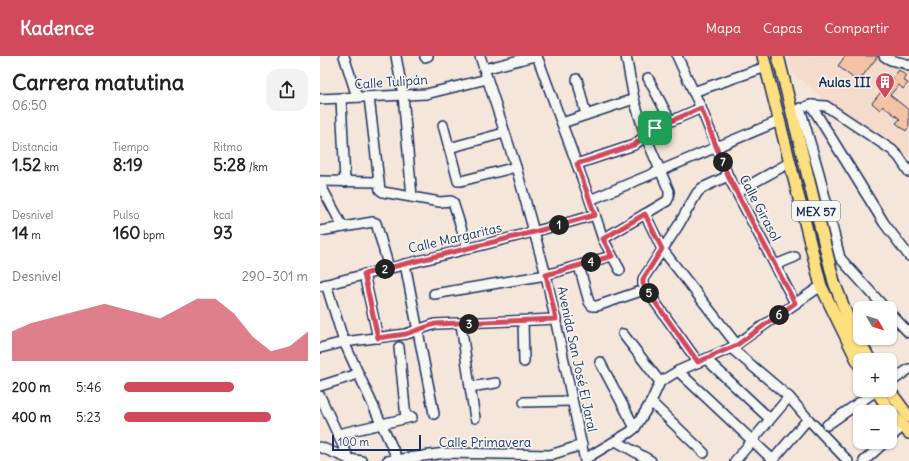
<!DOCTYPE html>
<html lang="es">
<head>
<meta charset="utf-8">
<style>
	body { margin:0; font-family:Delius,sans-serif; background:#f2f2f2; color:#222; height:100vh; display:flex; flex-direction:column; font-size:15px; white-space:nowrap }
	* { box-sizing:border-box; margin:0 }
	p { font-size:13px; color:#767676 }
	.icon { flex:none; width:22px; height:22px; fill:none; stroke:currentColor; stroke-width:2; stroke-linecap:round; stroke-linejoin:round }
	.map { position:relative; flex:1; overflow:hidden }
	.side { display:flex; flex-direction:column; background:#fff; width:320px }
	.side>* { flex:none }
	.needle { width:26px; rotate:128deg }
	.controls { position:absolute; left:533px; top:245px; display:grid; gap:8px }
	.controls a { display:grid; place-items:center; width:44px; height:44px; border-radius:8px; background:#fff; box-shadow:0 1px 3px #0004; font-size:20px }
	.scale { position:absolute; left:12px; bottom:10px; width:89px; box-sizing:border-box; padding-left:4px; border:2px solid #1b2f5e; border-top:0; font-size:11px; line-height:14px; white-space:nowrap; color:#1b2f5e; -webkit-text-stroke:3px #f6f6f2; paint-order:stroke }
	.pin { position:absolute; display:grid; place-items:center; width:34px; height:34px; color:#fff; margin:-17px; border-radius:8px; box-shadow:0 2px 6px #0006 }
	.km { position:absolute; width:20px; height:20px; margin:-10px; border-radius:50%; background:#222; color:#fff; font-size:11px; line-height:20px; text-align:center }
	.round { display:grid; place-items:center; flex:none; width:42px; height:42px; border-radius:12px; background:#f2f2f2 }
	.headline { display:flex; align-items:center; justify-content:space-between; height:68px; padding:0 12px }
	h1 { font-size:22px; font-weight:800; line-height:30px }
	.figures { display:grid; grid-template-columns:repeat(3,1fr); gap:6px; height:68px; padding:4px 12px }
	.figures div { display:grid; align-content:center }
	.figures b { font-size:17px; font-weight:800 }
	.figures small { font-size:11px; font-weight:400 }
	.figures p { font-size:11px }
	.chart { height:112px; padding:8px 12px }
	.chart p { display:flex; justify-content:space-between }
	.chart svg { width:100%; height:72px; margin-top:4px; fill:#d1495b; opacity:.7 }
	ul { padding:0 12px; list-style:none; font-size:13px }
	li { display:grid; grid-template-columns:64px 48px 1fr; align-items:center; height:30px }
	li i { height:10px; border-radius:5px; background:#d1495b }
	header { display:flex; align-items:center; gap:24px; box-sizing:border-box; height:56px; padding:0 20px; background:#d1495b; color:#fff }
	header strong { font-size:19px }
	nav { display:flex; gap:22px; margin-inline-start:auto; font-size:14px }
	main { display:flex; flex:1; min-height:0 }
	.map>svg:first-child { display:block }
</style>
</head>
<body>
<header>
<strong>Kadence</strong>
<nav><a>Mapa</a><a>Capas</a><a>Compartir</a></nav>
</header>
<main>
<section class="side">
<div class="headline"><div><h1>Carrera matutina</h1><p>06:50</p></div><a class="round"><svg class="icon" aria-label="share" viewBox="0 0 24 24"><path d="M12 15V3M7 8l5-5 5 5M5 13v7h14v-7"/></svg></a></div>
<div class="figures">
<div><p>Distancia</p><b>1.52<small> km</small></b></div>
<div><p>Tiempo</p><b>8:19</b></div>
<div><p>Ritmo</p><b>5:28<small> /km</small></b></div>
</div>
<div class="figures">
<div><p>Desnivel</p><b>14<small> m</small></b></div>
<div><p>Pulso</p><b>160<small> bpm</small></b></div>
<div><p>kcal</p><b>93</b></div>
</div>
<div class="chart"><p><span>Desnivel</span>290–301 m</p>
<svg viewBox="0 0 160 44" preserveAspectRatio="none"><path d="M0 44V26L10 21L20 18L30 15L40 12L50 9L60 12L70 15L80 18L90 12L100 6L110 6L120 15L130 29L140 38L150 35L160 26V44z"/></svg>
</div>
<ul>
<li><b>200 m</b>5:46<i style="width:60%"></i></li>
<li><b>400 m</b>5:23<i style="width:80%"></i></li>
</ul>
</section>
<div class="map">
<svg width="589" height="405" viewBox="0 0 589 405">
	<rect width="100%" height="100%" fill="#f5e6db"/>
	<filter id="ink" filterUnits="userSpaceOnUse"><feTurbulence type="fractalNoise" baseFrequency=".025" numOctaves="2"/><feDisplacementMap in="SourceGraphic" scale="8" xChannelSelector="R" yChannelSelector="G"/><feConvolveMatrix kernelMatrix="1 2 1 2 8 2 1 2 1" color-interpolation-filters="sRGB"/></filter>
	<g filter="url(#ink)">
		<path fill="#f5dbcb" d="M468 0H589V101L505 45 482 24 473 18Z"/>
		<g fill="#f4c2a5" stroke="#1b2f5e">
			<path d="M525 0H558L538 26 518 10Z"/>
			<path d="M579 14 586 20 583 24 588 27 583 33 579 29 570 39 589 54V71L586 75 576 67 580 63 563 50 560 54 552 47Z"/>
		</g>
		<g fill="none" stroke-linecap="round" stroke-linejoin="round">
			<g stroke="#1b2f5e" stroke-width="12">
				<g id="minor">
					<path d="M24 0 37 41"/>
					<path d="M76 0 83 39 92 141"/>
					<path d="M160 0 196 111 226 219 265 405"/>
					<path d="M217 0 270 144 283 183 300 214"/>
					<path d="M357 0 381 52 408 120 475 247"/>
					<path d="M564 0C574 8 581 4 589 10"/>
					<path d="M105 1 108 0"/>
					<path d="M164 13 215 0"/>
					<path d="M328 22 350 64"/>
					<path d="M257 23 266 59"/>
					<path d="M373 36 446 11"/>
					<path d="M49 41 60 134 63 136 120 146 131 145 133 146 148 193"/>
					<path d="M21 42 25 126"/>
					<path d="M0 43 106 38 167 23"/>
					<path d="M491 49 564 167 589 200"/>
					<path d="M487 50 491 49 506 50 572 94 579 101 589 116"/>
					<path d="M480 52 499 117 520 202 565 252"/>
					<path d="M242 67 314 43"/>
					<path d="M123 69 138 125H141L196 111"/>
					<path d="M129 92 184 77"/>
					<path d="M257 108 314 89 335 72 381 52"/>
					<path d="M0 125 58 126"/>
					<path d="M0 128 23 171"/>
					<path d="M417 136 469 107"/>
					<path d="M270 144 459 65"/>
					<path d="M325 158 342 193 417 289"/>
					<path d="M0 175 53 166 56 167 69 212"/>
					<path d="M283 183 347 145 349 141V135L325 79 314 43 306 0"/>
					<path d="M85 208 114 358"/>
					<path d="M455 209 475 201"/>
					<path d="M259 210 269 246 272 250H277L318 236"/>
					<path d="M44 218 58 282"/>
					<path d="M6 228 24 286 78 404"/>
					<path d="M0 230C92 206 184 185 275 159"/>
					<path d="M114 238 226 219 291 200"/>
					<path d="M570 257 589 277"/>
					<path d="M203 265 204 306"/>
					<path d="M141 268 150 331 155 362"/>
					<path d="M303 278 340 326"/>
					<path d="M79 291 86 362"/>
					<path d="M0 292 24 286 86 278 115 268 236 263"/>
					<path d="M411 292 469 341 488 363 528 405"/>
					<path d="M386 303 450 363"/>
					<path d="M280 306 315 372"/>
					<path d="M378 306 325 232 323 228V223L358 170 377 137 382 132 408 120"/>
					<path d="M358 315 453 404"/>
					<path d="M575 323 589 313"/>
					<path d="M0 330 38 318"/>
					<path d="M150 331 176 327"/>
					<path d="M0 340 30 405"/>
					<path d="M204 346 252 345"/>
					<path d="M331 346 384 397"/>
					<path d="M507 369 556 335"/>
					<path d="M18 378 92 361"/>
					<path d="M570 382 582 371"/>
					<path d="M296 385 331 405"/>
					<path d="M0 391 29 403 42 405"/>
					<path d="M265 403 310 376 315 372 331 346 340 326 358 315 411 292 501 230"/>
					<path d="M67 405 125 397 230 399 262 389"/>
					<path d="M415 405 469 341"/>
					<path d="M452 405 488 363"/>
					<path d="M544 405 565 386"/>
				</g>
			</g>
			<g stroke="#1b2f5e" stroke-width="14">
				<g id="major">
					<path d="M443 0 501 230 540 310"/>
					<path d="M458 0 514 226 531 270 550 304"/>
					<path d="M556 334 572 358 589 377"/>
					<path d="M569 334 589 361"/>
				</g>
			</g>
			<use href="#minor" stroke="#f6f6f2" stroke-width="9"/>
			<use href="#major" stroke="#fddf80" stroke-width="11"/>
		</g>
	</g>
	<g fill="none" stroke-linecap="round" stroke-linejoin="round" filter="url(#ink)">
		<g stroke="#fff" stroke-width="8">
			<path id="route" d="M381 52 408 120 475 247 417 289 378 306 325 232 323 228V223L342 193 325 158 283 183 292 200 226 219 236 263 115 268 86 278 58 282 44 218 214 176 275 159 257 108 314 89 335 72Z"/>
		</g>
		<use href="#route" stroke="#d1495b" stroke-width="5"/>
	</g>
	<defs>
		<g id="building-pin" transform="scale(1)"><path d="M0 17L-7.5 6A9.5 9.5 0 1 1 7.5 6Z" fill="#d1495b" stroke="#f6f6f2"/><path d="M-4-6H4V6H1V3H-1V6H-4ZM-2.5-4.3h1.7v1.8h-1.7ZM.8-4.3h1.7v1.8H.8ZM-2.5-1h1.7V.8h-1.7ZM.8-1h1.7V.8H.8Z" fill="#fff"/></g>
	</defs>
	<g fill-rule="evenodd">
		<use href="#building-pin" x="565" y="26"/>
	</g>
	<g text-anchor="middle" dominant-baseline="central" stroke-width="3" stroke-linejoin="round" paint-order="stroke">
		<rect fill="#f6f6f2" stroke="#5d6b8a" stroke-width="1" x="472" y="145" width="48" height="20" rx="3"/>
		<g font-size="12" font-weight="bold" fill="#1b2f5e">
			<text x="496" y="155">MEX 57</text>
		</g>
		<g font-size="13" fill="#1b2f5e" stroke="#f6f6f2">
			<text transform="translate(71 26) rotate(-4)">Calle Tulipán</text>
			<text transform="translate(440 152) rotate(62)">Calle Girasol</text>
			<text transform="translate(135 182) rotate(-13)">Calle Margaritas</text>
			<text transform="translate(257 303) rotate(78)">Avenida San José El Jaral</text>
			<text x="165" y="386">Calle Primavera</text>
		</g>
		<g font-size="13" font-weight="bold" fill="#1b2f5e" stroke="#f6f6f2" text-anchor="end">
			<text x="551" y="26">Aulas III</text>
		</g>
	</g>
</svg>
<div class="controls">
<a><svg class="needle" viewBox="-14 -14 28 28"><path d="M0-13l5 13h-10z" fill="#e53935"/><path d="M0 13l5-13h-10z" fill="#767676"/></svg></a>
<a>+</a>
<a>−</a>
</div>
<div class="scale">100 m</div>
<div class="pin" style="left:335px;top:72px;background:#1e9e55"><svg class="icon" aria-label="arrive" viewBox="0 0 24 24"><path d="M6 21V4h12l-3 4 3 4H6"/></svg></div>
<b class="km" style="left:239px;top:169px">1</b>
<b class="km" style="left:65px;top:213px">2</b>
<b class="km" style="left:149px;top:268px">3</b>
<b class="km" style="left:271px;top:206px">4</b>
<b class="km" style="left:329px;top:237px">5</b>
<b class="km" style="left:459px;top:259px">6</b>
<b class="km" style="left:403px;top:106px">7</b>
</div>
</main>
</body>
</html>
